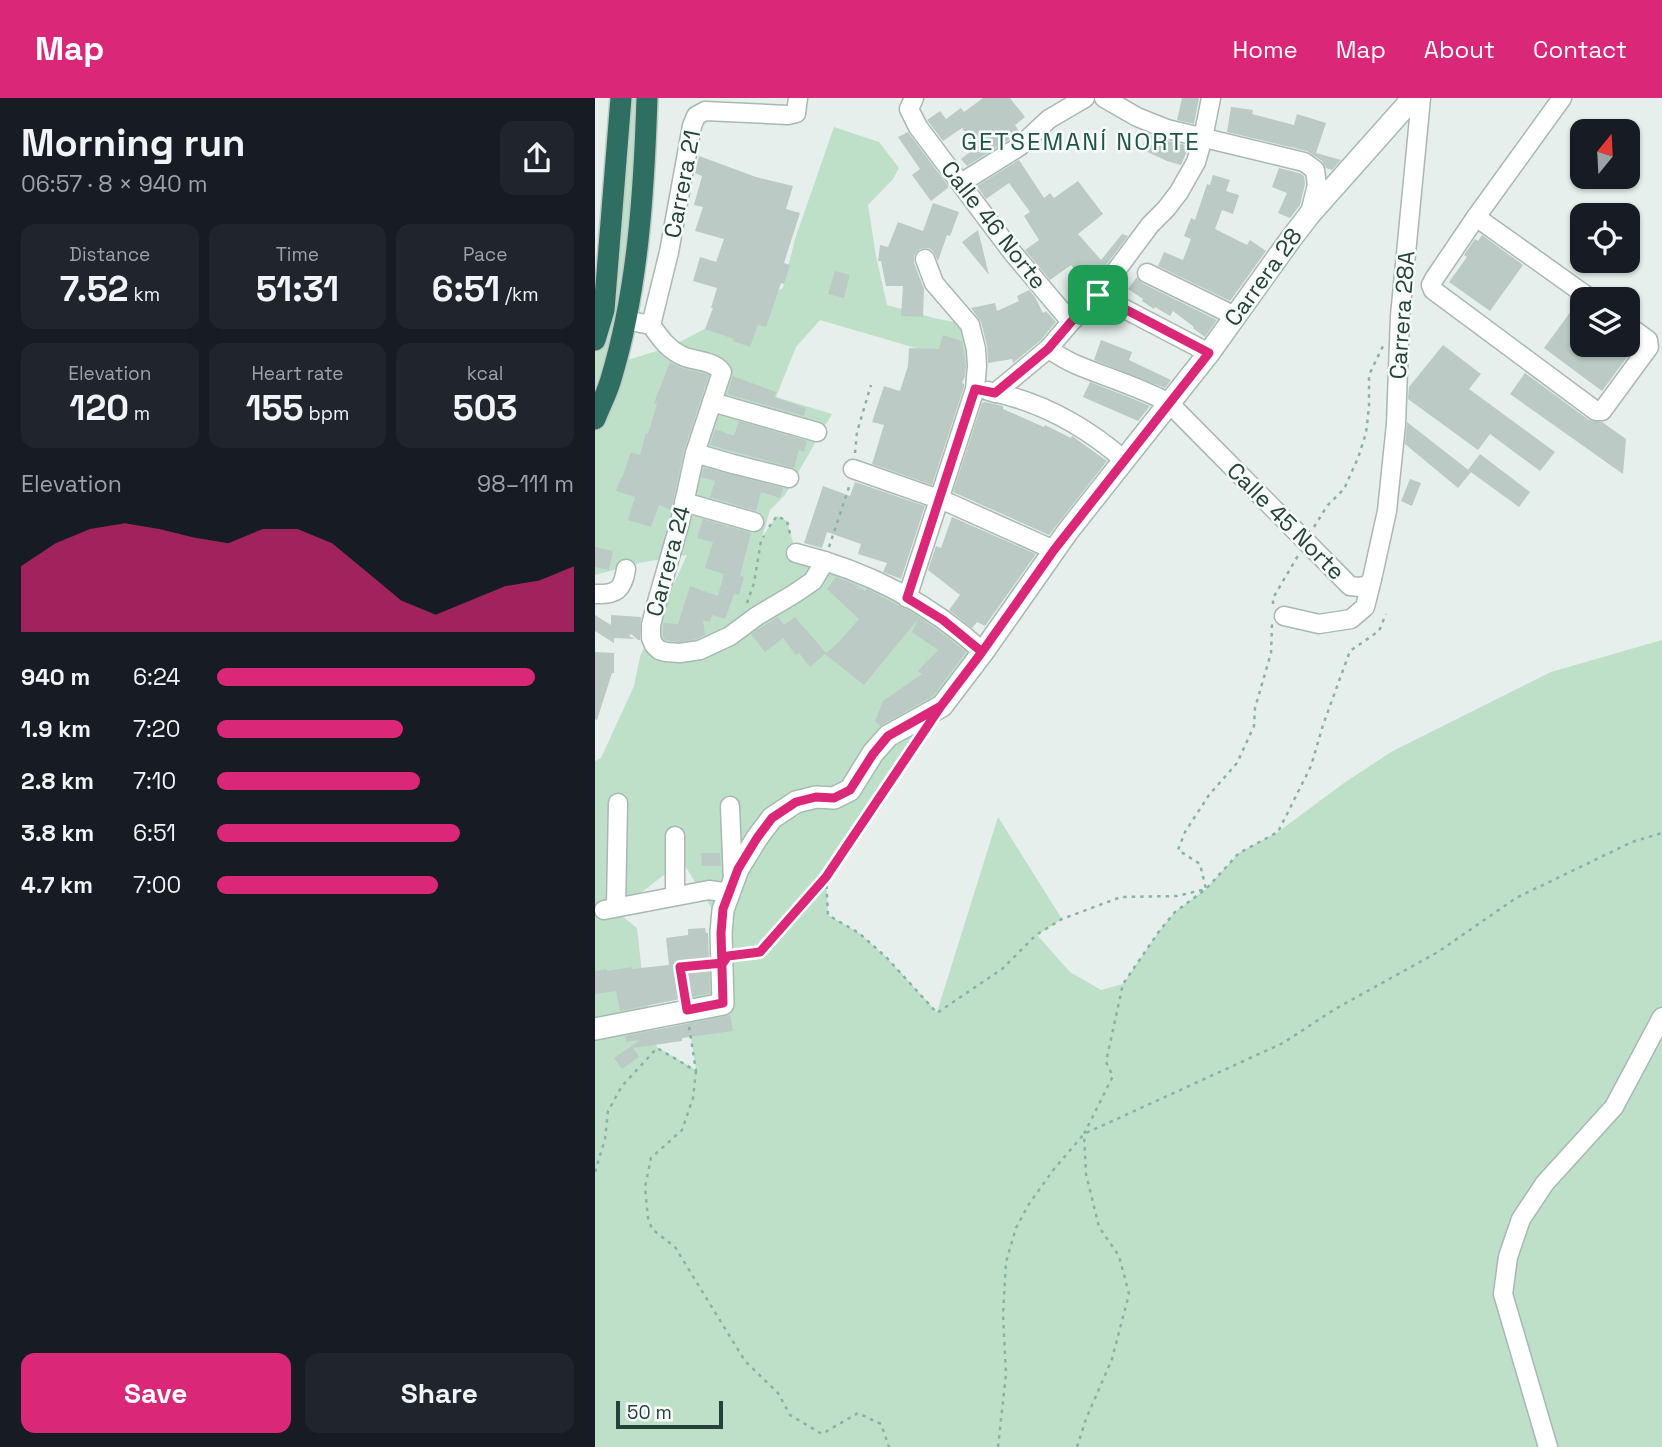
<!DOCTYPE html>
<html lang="en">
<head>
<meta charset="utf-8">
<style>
	body { margin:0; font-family:"Space Grotesk",sans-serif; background:#20242c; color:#f1f3f6; height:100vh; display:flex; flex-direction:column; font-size:26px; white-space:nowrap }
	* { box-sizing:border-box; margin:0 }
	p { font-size:23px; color:#9ea1a6 }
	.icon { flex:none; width:38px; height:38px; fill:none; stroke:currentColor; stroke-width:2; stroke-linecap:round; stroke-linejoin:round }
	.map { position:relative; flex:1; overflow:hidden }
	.sheet { display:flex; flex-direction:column; background:#171b24; width:595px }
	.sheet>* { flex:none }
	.needle { width:46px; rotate:18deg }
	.buttons { position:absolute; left:975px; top:21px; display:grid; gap:14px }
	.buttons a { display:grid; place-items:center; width:70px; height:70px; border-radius:14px; background:#171b24; box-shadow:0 2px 5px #0004; font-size:35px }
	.scale { position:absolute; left:21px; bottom:18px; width:107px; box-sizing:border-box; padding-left:7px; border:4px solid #24423a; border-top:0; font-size:19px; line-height:24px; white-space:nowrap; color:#24423a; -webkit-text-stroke:5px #f7fbf9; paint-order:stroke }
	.pin { position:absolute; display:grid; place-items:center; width:60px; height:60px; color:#fff; margin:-30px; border-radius:14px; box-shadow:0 4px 10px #0006 }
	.round { display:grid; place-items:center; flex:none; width:74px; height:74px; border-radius:14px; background:#20242c }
	.headline { display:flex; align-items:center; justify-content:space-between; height:119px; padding:0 21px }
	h1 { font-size:38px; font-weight:700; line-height:52px }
	.stats { display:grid; grid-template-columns:repeat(3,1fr); gap:10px; height:119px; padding:7px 21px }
	.stats div { display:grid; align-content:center; border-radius:14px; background:#20242c; text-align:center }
	.stats b { font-size:35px; font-weight:700 }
	.stats small { font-size:19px; font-weight:400 }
	.stats p { font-size:19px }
	.chart { height:196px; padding:14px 21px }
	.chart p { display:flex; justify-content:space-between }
	.chart svg { width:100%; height:126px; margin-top:7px; fill:#db2777; opacity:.7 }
	.cta { display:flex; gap:14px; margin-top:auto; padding:14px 21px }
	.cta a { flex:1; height:80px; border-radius:14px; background:#db2777; color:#fff; font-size:28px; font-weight:700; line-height:80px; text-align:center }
	.cta a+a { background:#20242c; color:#f1f3f6 }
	ul { padding:0 21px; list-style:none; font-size:23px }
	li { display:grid; grid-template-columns:112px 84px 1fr; align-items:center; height:52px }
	li i { height:18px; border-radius:9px; background:#db2777 }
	header { display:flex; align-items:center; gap:42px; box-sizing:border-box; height:98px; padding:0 35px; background:#db2777; color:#fff }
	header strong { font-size:33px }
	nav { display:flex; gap:38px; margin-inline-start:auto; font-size:24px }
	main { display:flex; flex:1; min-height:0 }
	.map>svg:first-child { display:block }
</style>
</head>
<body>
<header>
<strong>Map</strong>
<nav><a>Home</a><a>Map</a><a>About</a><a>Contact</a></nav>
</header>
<main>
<section class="sheet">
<div class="headline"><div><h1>Morning run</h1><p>06:57 · 8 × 940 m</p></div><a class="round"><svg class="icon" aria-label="share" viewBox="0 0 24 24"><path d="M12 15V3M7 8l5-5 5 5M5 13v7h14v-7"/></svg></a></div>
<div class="stats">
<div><p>Distance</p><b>7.52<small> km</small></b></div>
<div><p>Time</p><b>51:31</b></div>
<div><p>Pace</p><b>6:51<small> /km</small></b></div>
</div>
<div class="stats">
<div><p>Elevation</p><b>120<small> m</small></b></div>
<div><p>Heart rate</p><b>155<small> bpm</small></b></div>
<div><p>kcal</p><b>503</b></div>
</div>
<div class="chart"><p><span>Elevation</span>98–111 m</p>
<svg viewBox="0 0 160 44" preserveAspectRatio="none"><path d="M0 44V21L10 13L20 8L30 6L40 8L50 11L60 13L70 8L80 8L90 13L100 23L110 33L120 38L130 33L140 28L150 26L160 21V44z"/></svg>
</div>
<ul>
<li><b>940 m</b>6:24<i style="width:89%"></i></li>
<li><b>1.9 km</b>7:20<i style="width:52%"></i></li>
<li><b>2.8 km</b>7:10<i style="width:57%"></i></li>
<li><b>3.8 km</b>6:51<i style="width:68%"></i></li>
<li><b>4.7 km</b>7:00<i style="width:62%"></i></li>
</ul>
<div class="cta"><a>Save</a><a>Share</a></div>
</section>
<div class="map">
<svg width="1067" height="1349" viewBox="0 0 1067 1349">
	<rect width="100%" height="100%" fill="#e6efeb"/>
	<path fill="#bfe0c8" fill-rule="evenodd" d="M18 0H47L26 264 75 249 188 190 200 141 239 29 284 44 304 70 298 81 273 107 281 158 292 207 343 221 375 227 382 268 225 222 201 249 181 299 237 316 190 397 175 412 167 439 182 418 192 423 201 455 245 468 388 554 347 608 231 779 233 817 264 835 292 860 342 914 403 719 467 821 442 837 475 874 506 892 528 886 565 832 580 814 611 791 644 755 683 734 749 685 796 654 956 574 1067 542V1349H0V663L6 660 39 588 45 559 92 457 49 464 0 477V220ZM87 763 132 835 128 865 85 869 101 972 62 949 48 884 42 830 17 810 43 797Z"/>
	<g fill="#bbcac4">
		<path d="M388 0H415L430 19 420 27 424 33 418 39 372 68 366 61 381 49 367 30 348 43 332 22 345 13 351 21 366 10 369 14Z"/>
		<path d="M587 0H604L599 26 582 22Z"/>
		<path d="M636 9 658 12 657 16 699 27 702 16 731 25 721 55 746 62 737 72 731 70 727 63 712 53 632 34Z"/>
		<path d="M313 34 354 89 336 103 317 77 325 71 303 39Z"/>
		<path d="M553 36 569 42 594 48 586 67 572 63 546 51Z"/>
		<path d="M104 58 161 79 198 88 191 111 205 115 189 165 195 167 189 186 186 185 171 229 163 227 155 249 138 243 139 241 110 231 118 210H116L122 190 98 183 105 159 121 164 129 141 100 133 108 109 99 107 107 78 100 75Z"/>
		<path d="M424 62 449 100 455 95 459 100 483 83 508 116 483 136 506 162 527 136 533 138 500 182 493 189 488 183 489 182 476 167 455 182 430 152 444 142 429 118 435 114 414 85 391 101 382 88Z"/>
		<path d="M684 70 704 75 709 78 710 86 705 107 695 120 683 115 692 95 677 89Z"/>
		<path d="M618 77 635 82 631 93 644 97 638 116 627 112 620 131 652 147 655 142 671 153 635 203 563 168 569 154 588 162 596 141 589 138 596 120 600 122 612 86 615 87Z"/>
		<path d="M338 105 364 114 355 138 352 137 343 163 338 153 333 150 325 151 319 158V165L329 191 328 219 306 218 308 188H291L286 163H283L285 147 293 149 303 124 328 133Z"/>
		<path d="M383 132 394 177 367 144Z"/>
		<path d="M887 137 928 167 895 213 854 184 872 159 869 157 880 141 883 143Z"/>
		<path d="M240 173 255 177 249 200 233 196Z"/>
		<path d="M542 179 547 185 622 222 610 239 598 230 599 229 578 213 575 218 560 209 559 211 547 203 548 201 533 191Z"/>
		<path d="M434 192 440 199 448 215 451 213 461 224 445 243 418 265 417 261 393 265 392 248 386 224 376 210 400 205 402 213 424 203 422 198Z"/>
		<path d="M982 205 987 209V247H1032V241L1041 247 1007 293 949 250Z"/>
		<path d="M348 237 367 243 371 268 370 278 367 285 369 286V289L337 387 277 366 289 327 277 324 289 288 305 293 313 268 314 250 344 251Z"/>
		<path d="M506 242 537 254 534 262 576 282 570 290 499 262Z"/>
		<path d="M848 247 886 276 874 291 960 354 945 373 895 336 883 352 813 301 814 289Z"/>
		<path d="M75 264 87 270 114 277 89 352 76 412 64 407 56 429 33 422 40 399 21 393 26 380H27L36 354 45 357 51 335 53 336 62 306 59 305Z"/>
		<path d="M930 275 994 322 1007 324 1031 341 1028 376 915 296Z"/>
		<path d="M138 278 181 294 179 299 211 310 209 318 132 296Z"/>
		<path d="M495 284 536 300 555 308 543 323 488 299Z"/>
		<path d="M390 304 408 308V311L449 329 450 327 476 340 477 338 512 363 454 437 358 394 387 305Z"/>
		<path d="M144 323 212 343 209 354 204 352 199 370 115 347 120 331 139 338Z"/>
		<path d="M812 324 876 374 863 390 810 346Z"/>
		<path d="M885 356 935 394 924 409 873 372Z"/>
		<path d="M109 369 188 390 185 400 166 394 161 413 115 399 120 383 106 379Z"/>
		<path d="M815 381 826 385 817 408 806 403Z"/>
		<path d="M260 384 330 408 306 481 288 474 292 465 263 456 266 446 232 434 227 450 209 445 228 388 255 398Z"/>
		<path d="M357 419 441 456 390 528 382 524 377 530 354 512 365 497 333 472 341 448 346 450Z"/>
		<path d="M108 421 156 435 145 478 149 479 144 497 139 496 130 521 117 517 115 524 108 522 110 537 102 541 85 544 70 542 68 538V525L83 526 95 488 123 498 129 476 110 470 118 444 102 440Z"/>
		<path d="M0 449 18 453 14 472 0 469Z"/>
		<path d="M241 479 259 486 270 493 272 491 318 515 340 530 371 554 338 598 285 628 280 623 288 603 327 576 323 573 343 552 317 534 323 521 269 587 230 556 244 544 264 521 232 491Z"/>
		<path d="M0 517 16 527V517L46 519 45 542H43L36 536 34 538 40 541 19 540V545L0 533Z"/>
		<path d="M183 519 189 527 200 519 231 555 215 569 204 555 201 557 188 540 170 554 156 536Z"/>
		<path d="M0 554 19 555V575H17L2 622 0 621Z"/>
		<path d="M106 755H125L126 768H107Z"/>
		<path d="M110 830 111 835H113L115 895 25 913 21 893 0 896V873L12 871V873L36 869 37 871 74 867 71 840 93 837V831Z"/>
		<path d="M135 917 138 933 87 940V943L38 950 44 959 27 971 19 960 45 942 31 944 30 938Z"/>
	</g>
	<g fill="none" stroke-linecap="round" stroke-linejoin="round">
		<g stroke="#a8b8b2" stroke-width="21">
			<g id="street">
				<path d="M319 0 314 11 323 29 417 154 476 224"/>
				<path d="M509 0 542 19 572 31 709 64 720 72 722 87 715 115"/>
				<path d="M967 0 881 119 839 181 836 187 838 192 1001 313H1007L1054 249 1053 242 1032 227"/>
				<path d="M366 85 425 48 454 21 490 0"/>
				<path d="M881 119 996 201"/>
				<path d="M552 175 640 218"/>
				<path d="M503 197 614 255"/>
				<path d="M30 222 56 227C66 241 73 252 90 259 102 263 119 263 127 274L100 355 85 424 60 511 56 527V540L59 547 64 552 71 554 85 555 105 552 135 538 162 518 199 496 218 483 230 463"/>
				<path d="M56 227 74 154 97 28 101 18 110 13 193 17 201 15 203 0"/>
				<path d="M453 251C463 257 472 263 482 267 513 280 545 289 574 305L755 488 765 489 773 487 777 481 792 413 801 326 805 218 826 0"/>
				<path d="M393 293C445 303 490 328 529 362"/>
				<path d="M400 295 453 251 476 224 503 197 555 127 571 111 584 94 601 64 608 40 616 0"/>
				<path d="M117 304 222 334"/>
				<path d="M100 355 138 366 194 380"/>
				<path d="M258 371 352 404 459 452"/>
				<path d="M89 404 159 424"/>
				<path d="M201 455C270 472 335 505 388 554"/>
				<path d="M0 496C21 497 28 492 31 471"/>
				<path d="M312 500 380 291 382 268 381 251 375 227 339 185 330 161"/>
				<path d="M689 518 724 526 756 521 770 509 777 481"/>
				<path d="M135 708 138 784"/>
				<path d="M80 738V798"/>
				<path d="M21 809 23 705"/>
				<path d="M9 812 114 792 134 795"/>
				<path d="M953 1349 908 1196 913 1159 926 1121 950 1085 1019 1009 1067 919"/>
			</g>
		</g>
		<g stroke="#a4bbb3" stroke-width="24">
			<path id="secondary" d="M0 931 128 906 126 835 128 812 143 771 162 740 177 720 201 704 221 699 239 700 255 692 278 655 293 638 347 608 388 554 473 433 614 255 695 142 715 116 818 0"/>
		</g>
		<g stroke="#c2cac8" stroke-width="24">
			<g id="highway">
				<path d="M0 242 9 212 26 0"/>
				<path d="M0 321C5 308 12 295 16 281 43 191 49 94 52 0"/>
			</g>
		</g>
		<g stroke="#86b3a5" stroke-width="2.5" stroke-dasharray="3.5 5" stroke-linecap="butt">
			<path d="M260 355 262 334 276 287"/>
			<path d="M174 429 182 418 192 423 196 440"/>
			<path d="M719 429 732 408 749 391 763 360 771 335 774 309V277L788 248"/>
			<path d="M234 449 255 386"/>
			<path d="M152 505 159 485 166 443 169 438"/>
			<path d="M678 506V500L704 456"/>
			<path d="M231 779 233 817 264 835 292 860 342 915 407 871 441 837 467 821 526 799 582 798 611 791 605 766 583 752 590 734 614 697 642 665 659 628 660 610 676 555 677 526"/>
			<path d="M144 857 165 854 231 779 324 641"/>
			<path d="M89 898 85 869 109 867"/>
			<path d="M101 973 98 1000 87 1032 56 1060 50 1089 53 1120 57 1131 80 1149 150 1263 183 1295 195 1317 227 1336 263 1315 286 1326 294 1349"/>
			<path d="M0 1074 10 1041 13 1013 27 988 62 950 101 973 94 928"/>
			<path d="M403 1349 411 1276 408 1217 411 1164 421 1130 434 1106 459 1071 489 1036 688 945 740 911 843 854 921 800 1037 744 1067 735"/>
			<path d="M482 1349 491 1321 517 1261 534 1196 524 1158 504 1129 491 1076 489 1036 518 978 511 964 528 886 565 832 580 814 611 791 644 755 683 734 716 668 728 627 755 553 784 533 791 516"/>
		</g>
		<use href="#street" stroke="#fff" stroke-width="18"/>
		<use href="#secondary" stroke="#fff" stroke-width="21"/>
		<use href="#highway" stroke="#2f6f62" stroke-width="21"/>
	</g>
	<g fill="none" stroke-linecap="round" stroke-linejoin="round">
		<g stroke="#fff" stroke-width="14">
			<path id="route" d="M503 197 476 224 453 251 400 295 380 291 312 500 348 522 387 554 346 608 293 638 278 656 255 692 239 700 221 699 201 704 177 720 162 740 143 771 128 811 126 835 128 905 92 912 85 869 128 865 133 858 165 854 231 779 346 608 387 554 459 452 614 255 503 197"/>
		</g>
		<use href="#route" stroke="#db2777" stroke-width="9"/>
	</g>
	<g text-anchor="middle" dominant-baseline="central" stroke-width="5" stroke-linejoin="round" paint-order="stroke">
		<g font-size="23" fill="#24423a" stroke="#f7fbf9">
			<text transform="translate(87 86) rotate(-79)">Carrera 21</text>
			<text transform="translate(399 127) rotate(52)">Calle 46 Norte</text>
			<text transform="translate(668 179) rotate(-54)">Carrera 28</text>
			<text transform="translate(807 217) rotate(-86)">Carrera 28A</text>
			<text transform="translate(691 423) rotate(45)">Calle 45 Norte</text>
			<text transform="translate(73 463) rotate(-75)">Carrera 24</text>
		</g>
		<g font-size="24" letter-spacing="2" fill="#1f5548" stroke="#f7fbf9">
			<text x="486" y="43">GETSEMANÍ NORTE</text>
		</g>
	</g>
</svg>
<div class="buttons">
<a><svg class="needle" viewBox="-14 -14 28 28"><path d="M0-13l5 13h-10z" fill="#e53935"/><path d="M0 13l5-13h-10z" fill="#9ea1a6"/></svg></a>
<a><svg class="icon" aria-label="locate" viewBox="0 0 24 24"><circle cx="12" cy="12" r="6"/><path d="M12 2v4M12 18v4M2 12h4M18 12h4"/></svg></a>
<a><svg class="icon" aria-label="layers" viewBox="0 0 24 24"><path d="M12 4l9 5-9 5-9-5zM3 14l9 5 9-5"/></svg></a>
</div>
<div class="scale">50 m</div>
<div class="pin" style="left:503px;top:197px;background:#1e9e55"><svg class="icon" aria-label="arrive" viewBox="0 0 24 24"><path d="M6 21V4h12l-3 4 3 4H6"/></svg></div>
</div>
</main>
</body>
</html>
